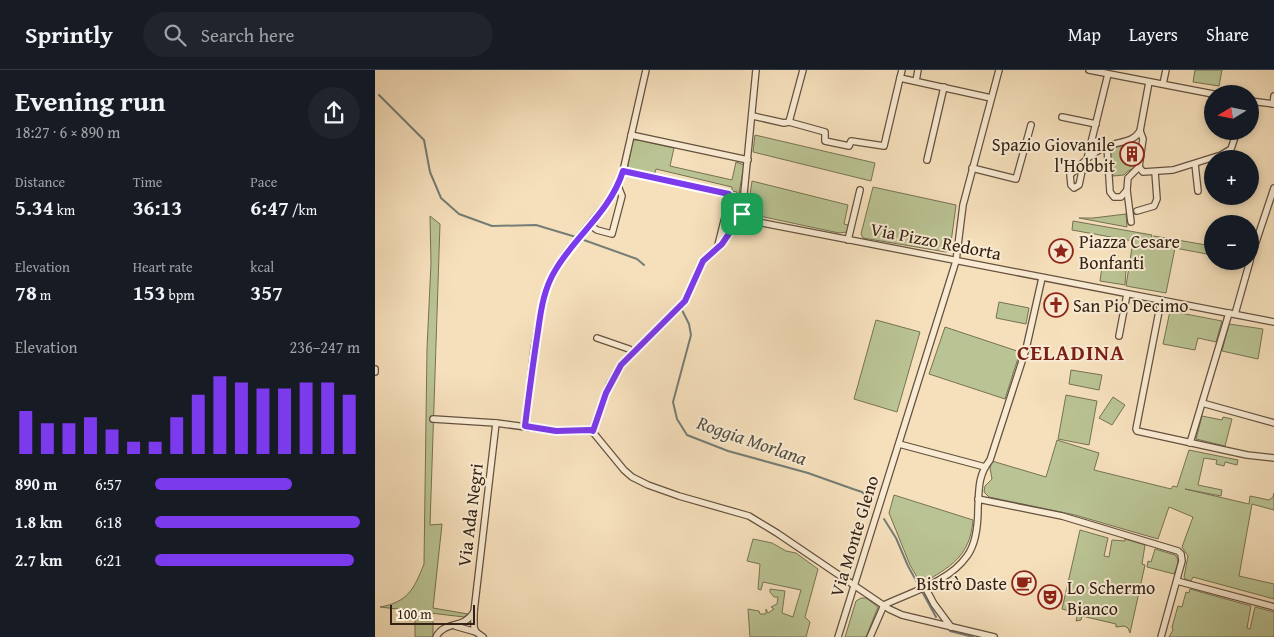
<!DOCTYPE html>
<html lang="en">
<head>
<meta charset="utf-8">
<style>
	body { margin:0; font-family:"Gentium Book Plus",serif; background:#20242c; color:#f1f3f6; height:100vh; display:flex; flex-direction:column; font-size:19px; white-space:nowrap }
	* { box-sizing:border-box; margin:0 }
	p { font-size:16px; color:#9ea1a6 }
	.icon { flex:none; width:28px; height:28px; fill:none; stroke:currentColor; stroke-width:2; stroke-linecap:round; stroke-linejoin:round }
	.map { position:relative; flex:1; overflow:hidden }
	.sheet { display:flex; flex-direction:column; background:#171b24; width:375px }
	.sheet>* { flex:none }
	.needle { width:32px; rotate:260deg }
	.fabs { position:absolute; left:829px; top:15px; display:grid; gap:10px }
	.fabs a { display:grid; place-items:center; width:55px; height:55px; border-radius:50%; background:#171b24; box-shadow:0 2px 8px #0003; font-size:25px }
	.scale { position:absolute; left:15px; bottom:12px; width:85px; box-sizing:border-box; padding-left:5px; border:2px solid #332114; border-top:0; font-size:14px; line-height:18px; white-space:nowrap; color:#332114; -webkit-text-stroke:4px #f9ebd3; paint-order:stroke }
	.pin { position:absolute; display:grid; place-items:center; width:42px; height:42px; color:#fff; margin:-21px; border-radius:10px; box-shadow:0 2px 8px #0006 }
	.round { display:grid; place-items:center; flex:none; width:52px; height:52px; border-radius:26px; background:#20242c }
	.summary { display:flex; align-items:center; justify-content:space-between; height:85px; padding:0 15px }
	h1 { font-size:28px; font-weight:700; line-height:38px }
	.metrics { display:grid; grid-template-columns:repeat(3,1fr); gap:8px; height:85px; padding:5px 15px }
	.metrics div { display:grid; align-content:center }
	.metrics b { font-size:21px; font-weight:700 }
	.metrics small { font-size:14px; font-weight:400 }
	.metrics p { font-size:14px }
	.chart { height:140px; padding:10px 15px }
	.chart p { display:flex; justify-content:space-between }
	.chart svg { width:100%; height:90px; margin-top:5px; stroke:#7c3aed; stroke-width:6 }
	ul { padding:0 15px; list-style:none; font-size:16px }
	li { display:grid; grid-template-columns:80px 60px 1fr; align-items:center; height:38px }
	li i { height:12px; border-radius:6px; background:#7c3aed }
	header { display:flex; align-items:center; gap:30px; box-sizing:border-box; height:70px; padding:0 25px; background:#171b24; border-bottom:1px solid #363941 }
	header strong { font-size:24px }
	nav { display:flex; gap:28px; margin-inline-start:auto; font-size:18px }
	.search { width:350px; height:45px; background:#20242c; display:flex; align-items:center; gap:12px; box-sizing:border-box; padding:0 18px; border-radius:28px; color:#9ea1a6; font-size:19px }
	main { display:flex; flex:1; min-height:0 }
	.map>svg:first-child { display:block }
</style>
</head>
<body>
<header>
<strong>Sprintly</strong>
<div class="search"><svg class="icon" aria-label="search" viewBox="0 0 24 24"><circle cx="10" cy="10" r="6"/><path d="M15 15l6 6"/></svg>Search here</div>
<nav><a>Map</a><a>Layers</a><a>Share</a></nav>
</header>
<main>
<section class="sheet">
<div class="summary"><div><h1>Evening run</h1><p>18:27 · 6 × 890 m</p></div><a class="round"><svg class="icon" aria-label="share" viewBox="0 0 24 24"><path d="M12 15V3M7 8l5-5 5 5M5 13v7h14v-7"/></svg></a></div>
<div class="metrics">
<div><p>Distance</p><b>5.34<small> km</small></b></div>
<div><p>Time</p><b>36:13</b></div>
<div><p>Pace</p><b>6:47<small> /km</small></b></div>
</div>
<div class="metrics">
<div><p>Elevation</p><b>78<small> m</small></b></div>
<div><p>Heart rate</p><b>153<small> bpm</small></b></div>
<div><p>kcal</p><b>357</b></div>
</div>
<div class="chart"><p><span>Elevation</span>236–247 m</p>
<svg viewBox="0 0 160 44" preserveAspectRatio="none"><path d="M5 44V23M15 44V29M25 44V29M35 44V26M45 44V32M55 44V38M65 44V38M75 44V26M85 44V15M95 44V6M105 44V9M115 44V12M125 44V12M135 44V9M145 44V9M155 44V15"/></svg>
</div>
<ul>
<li><b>890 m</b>6:57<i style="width:67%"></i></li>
<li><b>1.8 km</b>6:18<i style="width:100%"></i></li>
<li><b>2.7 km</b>6:21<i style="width:97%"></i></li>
</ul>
</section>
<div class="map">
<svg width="899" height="567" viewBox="0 0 899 567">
	<rect width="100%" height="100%" fill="#f6e0bc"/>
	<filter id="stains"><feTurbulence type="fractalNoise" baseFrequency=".004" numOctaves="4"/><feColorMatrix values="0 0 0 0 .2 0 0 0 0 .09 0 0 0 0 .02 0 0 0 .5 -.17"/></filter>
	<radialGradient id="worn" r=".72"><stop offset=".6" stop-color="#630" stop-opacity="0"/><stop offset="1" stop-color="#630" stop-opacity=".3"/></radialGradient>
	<g fill="#bac393" stroke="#767254">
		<path d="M820 0H847L844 16 818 12Z"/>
		<path d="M380 65 500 93 496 111 378 82Z"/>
		<path d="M258 70H263L299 78 295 96 357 110 361 92 369 95 361 141H358L362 122 357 121V117L281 99 279 106 252 100Z"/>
		<path d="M749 75 752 76 749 90 762 92 761 97 753 101 749 105 738 106 735 81 738 78Z"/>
		<path d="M377 111 473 135 469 154 473 155 472 162 464 163 375 144 373 139Z"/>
		<path d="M498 117 581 135 575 180 571 182 488 168 486 164Z"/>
		<path d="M751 144 752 157 704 148H718Z"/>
		<path d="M55 146 65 154 55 455 67 454 58 538 93 544 89 547 5 537C33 532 39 519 49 494L52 278 56 193Z"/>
		<path d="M698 151 777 165 775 174H777L779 166 837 176V185L800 178 791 223 751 216 758 171 697 160Z"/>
		<path d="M729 195 751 200 750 215 725 211 727 197Z"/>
		<path d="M624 232 654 238 651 254 621 248Z"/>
		<path d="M795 241 847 251 841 272 823 268 820 280 788 274Z"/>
		<path d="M501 250 545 262 522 342 479 329Z"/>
		<path d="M854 254 888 259 883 289 847 281Z"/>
		<path d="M570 257 645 282 630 329 554 304Z"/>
		<path d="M696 300 727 305 724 320 694 314Z"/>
		<path d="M691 325 722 331 714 375 683 369Z"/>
		<path d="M738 327 750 335 737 355 724 348Z"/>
		<path d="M827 346 847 350 848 347 857 349 850 376 821 369Z"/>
		<path d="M682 370 724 383 719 400 796 419 798 416 802 417 814 380 863 390 862 395 850 392 849 396 841 394 842 390 829 388 823 415 847 420 846 426 810 419 874 434 875 426 894 430 898 427 899 423V440L877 434 864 506 899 514V529L818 507 816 511 810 509 809 507 813 486 807 477 818 447 794 437 783 469 700 445 614 427 609 422 610 416 617 409 615 398 617 391 671 407Z"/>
		<path d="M519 425 598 450C595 487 575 497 546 514L535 495 514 443Z"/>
		<path d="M705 460 733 468 729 486 734 487 737 470 750 471V469L770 475 767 494 770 495 755 563 753 558 749 556 741 557V554L707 546 706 550 701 551 703 543 687 539Z"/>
		<path d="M378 469 397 473 411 481 421 483 443 499 430 547 435 552 431 567H375L373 539 384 541 385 544H391V539L393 543 399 539 396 537 402 534 403 527H399L395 522V519L410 521 407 543 418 547 426 520 388 512 386 520 383 519 385 494 372 491Z"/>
		<path d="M780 479 800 485C806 490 801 498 799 504L772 497 773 491 776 492Z"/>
		<path d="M815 519 876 536 872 558 875 559 880 537 899 542V567H794L798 560 797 557 803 536 807 537 811 522 814 523Z"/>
		<path d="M486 528H491L503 537 491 567H470L481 531Z"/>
		<path d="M40 546 58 549V567H40Z"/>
	</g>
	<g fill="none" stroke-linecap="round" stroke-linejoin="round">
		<g stroke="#747d76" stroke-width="2">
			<path d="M4 25 49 70 55 102 66 128 84 144 117 156 161 155 201 167"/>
			<path d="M206 169 262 189 269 195"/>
			<path d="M307 240 314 254 316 265 298 332 302 349 312 365 353 381 433 403 478 419 487 422 497 432"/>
			<path d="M509 449 521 468 533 496 561 547"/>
			<path d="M575 561 598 567"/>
		</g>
		<g stroke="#64513e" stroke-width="8">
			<g id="minor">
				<path d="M527 0 525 8 616 28"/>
				<path d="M714 0 838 24"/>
				<path d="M541 11 543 0"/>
				<path d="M788 14 791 0"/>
				<path d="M875 31 899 34"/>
				<path d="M898 34 899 26"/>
				<path d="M378 46 409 53 414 52 428 0"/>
				<path d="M687 47 721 54"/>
				<path d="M414 52 450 62V71L474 76 476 71 509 76 525 8"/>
				<path d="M256 65 373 90"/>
				<path d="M717 70 732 76"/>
				<path d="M732 76 735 122 739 127H746L752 120 753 108 764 97 768 69 765 61 774 12"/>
				<path d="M712 89 733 4"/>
				<path d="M552 90 569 17"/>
				<path d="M709 92 704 115 699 118 696 115 695 105C706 95 718 81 733 76 744 71 758 73 765 61"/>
				<path d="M820 94 823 121"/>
				<path d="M764 97 768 102 798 100 846 85 856 79 862 61"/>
				<path d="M597 98 641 109 656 55"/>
				<path d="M248 101 355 124 351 143 367 144"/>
				<path d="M752 120 756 152"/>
				<path d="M762 141 779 136 782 129 780 102"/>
				<path d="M367 144 368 148 372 150 899 252"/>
				<path d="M215 155 222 160 237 164 247 126 243 116"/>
				<path d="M473 170 485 120"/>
				<path d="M342 179 351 143"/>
				<path d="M875 190 899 118"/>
				<path d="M786 231 761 359 762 361 872 385 899 388"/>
				<path d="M860 244 875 191"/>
				<path d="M744 266 752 224"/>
				<path d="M222 268 254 279 257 283"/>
				<path d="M0 299V302"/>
				<path d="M827 333 899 353"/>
				<path d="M58 349 121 353 181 361H217"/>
				<path d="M150 356 159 279 169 225 180 199 191 183 239 124 248 101 271 0"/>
				<path d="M217 361 249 400 257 407 273 415 304 426 374 446 402 463 514 539 527 545 619 567"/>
				<path d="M217 361 234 315 246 295 310 231 328 191 347 174 367 144 381 0"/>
				<path d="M815 373 854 243"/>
				<path d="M524 374 610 397"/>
				<path d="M603 429 687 446 803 481 806 484 807 491 786 567"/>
				<path d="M802 511 899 537"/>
				<path d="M550 517 559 534 576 557"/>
				<path d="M80 556 101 562 108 567"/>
				<path d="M101 562 99 557V542L121 353"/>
				<path d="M61 567C70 550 88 560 99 542"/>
				<path d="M463 567 581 191 588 135 624 0"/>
				<path d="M495 567 509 535C536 522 574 512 592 486 601 474 603 453 603 438 604 419 603 405 615 390L651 279 667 208"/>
			</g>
		</g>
		<use href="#minor" stroke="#f9ebd3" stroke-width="5.5"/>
	</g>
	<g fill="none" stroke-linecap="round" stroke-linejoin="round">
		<g stroke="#fff" stroke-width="10">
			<path id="route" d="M248 101 354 124 351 143 367 144 347 174 328 191 310 231 246 295 231 323 218 361 215 360 181 361 150 356C154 324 158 293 163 261 166 239 169 218 181 199 202 164 235 142 248 101Z"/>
		</g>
		<use href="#route" stroke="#7c3aed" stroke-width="6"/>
	</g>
	<defs>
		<g id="building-ring" transform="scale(1.25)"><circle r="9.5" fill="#f9ebd3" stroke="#8f2418" stroke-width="1.5"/><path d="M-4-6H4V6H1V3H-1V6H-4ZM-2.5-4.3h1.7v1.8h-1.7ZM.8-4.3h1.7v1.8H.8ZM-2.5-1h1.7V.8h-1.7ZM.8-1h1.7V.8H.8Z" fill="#8f2418"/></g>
		<g id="sight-ring" transform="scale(1.25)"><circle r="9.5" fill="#f9ebd3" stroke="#8f2418" stroke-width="1.5"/><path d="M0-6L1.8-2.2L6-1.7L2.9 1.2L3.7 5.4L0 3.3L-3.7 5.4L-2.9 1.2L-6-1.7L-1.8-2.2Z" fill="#8f2418"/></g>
		<g id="church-ring" transform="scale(1.25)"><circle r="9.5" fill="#f9ebd3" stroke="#8f2418" stroke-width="1.5"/><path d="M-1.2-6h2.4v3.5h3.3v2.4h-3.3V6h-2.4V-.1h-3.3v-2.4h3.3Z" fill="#8f2418"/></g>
		<g id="cafe-ring" transform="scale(1.25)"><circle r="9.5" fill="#f9ebd3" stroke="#8f2418" stroke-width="1.5"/><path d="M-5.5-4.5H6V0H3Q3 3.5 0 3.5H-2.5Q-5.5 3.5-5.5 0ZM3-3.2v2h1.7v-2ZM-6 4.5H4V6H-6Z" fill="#8f2418"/></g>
		<g id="theatre-ring" transform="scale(1.25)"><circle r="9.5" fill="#f9ebd3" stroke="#8f2418" stroke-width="1.5"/><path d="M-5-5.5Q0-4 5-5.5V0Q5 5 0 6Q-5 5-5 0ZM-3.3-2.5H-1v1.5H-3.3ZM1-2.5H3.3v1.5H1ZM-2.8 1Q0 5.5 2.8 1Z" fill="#8f2418"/></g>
	</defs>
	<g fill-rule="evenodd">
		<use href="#building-ring" x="757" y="84"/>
		<use href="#sight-ring" x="686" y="181"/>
		<use href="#church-ring" x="681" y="235"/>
		<use href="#cafe-ring" x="649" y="513"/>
		<use href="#theatre-ring" x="675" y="527"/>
	</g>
	<g text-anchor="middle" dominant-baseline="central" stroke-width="4" stroke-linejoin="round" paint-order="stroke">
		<g font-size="18" fill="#332114" stroke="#f9ebd3" text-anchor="start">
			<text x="740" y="74" text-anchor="end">Spazio Giovanile<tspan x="740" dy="21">l'Hobbit</tspan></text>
			<text x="704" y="171">Piazza Cesare<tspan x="704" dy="21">Bonfanti</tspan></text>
			<text x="698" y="235">San Pio Decimo</text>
			<text x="632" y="513" text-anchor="end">Bistrò Daste</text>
			<text x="692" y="517">Lo Schermo<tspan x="692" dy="21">Bianco</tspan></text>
		</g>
		<g font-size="18" fill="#332114" stroke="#f9ebd3">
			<text transform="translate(561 171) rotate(11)">Via Pizzo Redorta</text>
			<text transform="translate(95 445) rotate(-83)">Via Ada Negri</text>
			<text transform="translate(479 466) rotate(-73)">Via Monte Gleno</text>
		</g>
		<g font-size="19" font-style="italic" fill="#534f45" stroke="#f9ebd3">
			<text transform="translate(377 370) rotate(19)">Roggia Morlana</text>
		</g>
		<g font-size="22" font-weight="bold" letter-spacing="1" fill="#7a1f14" stroke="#f9ebd3">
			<text x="696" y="282">CELADINA</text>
		</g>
	</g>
	<rect width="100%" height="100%" filter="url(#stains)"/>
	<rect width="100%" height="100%" fill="url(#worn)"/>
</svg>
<div class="fabs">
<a><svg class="needle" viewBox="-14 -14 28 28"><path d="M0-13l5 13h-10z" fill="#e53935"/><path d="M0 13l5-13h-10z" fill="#9ea1a6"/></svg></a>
<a>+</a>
<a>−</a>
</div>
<div class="scale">100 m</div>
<div class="pin" style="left:367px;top:144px;background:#1e9e55"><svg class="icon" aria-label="arrive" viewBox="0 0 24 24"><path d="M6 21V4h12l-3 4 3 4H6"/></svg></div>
</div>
</main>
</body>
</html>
